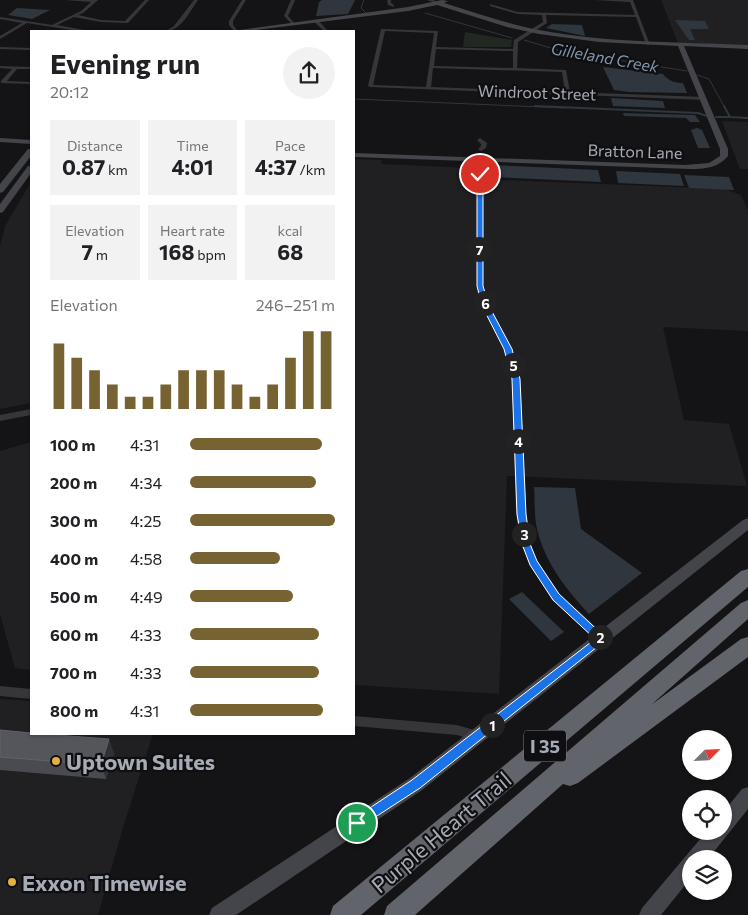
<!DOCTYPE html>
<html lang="en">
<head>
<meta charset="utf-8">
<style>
	body { margin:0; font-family:Commissioner,sans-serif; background:#f2f2f2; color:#202124; height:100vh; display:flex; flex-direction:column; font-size:19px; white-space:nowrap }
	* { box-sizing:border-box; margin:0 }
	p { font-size:16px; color:#757577 }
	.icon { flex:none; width:28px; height:28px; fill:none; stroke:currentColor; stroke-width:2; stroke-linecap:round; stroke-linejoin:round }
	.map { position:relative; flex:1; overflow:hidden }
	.drawer { position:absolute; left:30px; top:30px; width:325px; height:705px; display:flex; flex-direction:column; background:#fff; border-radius:0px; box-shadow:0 1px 4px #0004 }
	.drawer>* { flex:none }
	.needle { width:32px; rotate:66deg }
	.fabs { position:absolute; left:682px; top:730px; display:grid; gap:10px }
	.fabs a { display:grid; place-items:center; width:50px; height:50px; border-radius:50%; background:#fff; box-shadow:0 1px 4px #0004; font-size:25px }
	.pin { position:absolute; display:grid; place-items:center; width:42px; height:42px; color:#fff; margin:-21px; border:2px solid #fff; border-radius:50%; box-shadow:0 1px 5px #0007 }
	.km { position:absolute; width:25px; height:25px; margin:-12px; border-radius:50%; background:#222; color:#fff; font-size:14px; line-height:25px; text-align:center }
	.round { display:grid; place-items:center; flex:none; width:52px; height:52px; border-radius:26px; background:#f2f2f2 }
	.head { display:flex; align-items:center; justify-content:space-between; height:85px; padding:0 20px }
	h1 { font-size:28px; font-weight:700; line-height:38px }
	.stats { display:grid; grid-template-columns:repeat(3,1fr); gap:8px; height:85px; padding:5px 20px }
	.stats div { display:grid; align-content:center; border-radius:0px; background:#f2f2f2; text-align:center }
	.stats b { font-size:21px; font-weight:700 }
	.stats small { font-size:14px; font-weight:400 }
	.stats p { font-size:14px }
	.chart { height:140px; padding:10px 20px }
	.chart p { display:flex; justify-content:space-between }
	.chart svg { width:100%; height:90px; margin-top:5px; stroke:#776231; stroke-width:6 }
	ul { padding:0 20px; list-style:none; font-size:16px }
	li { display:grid; grid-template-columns:80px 60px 1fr; align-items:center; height:38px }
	li i { height:12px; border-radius:6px; background:#776231 }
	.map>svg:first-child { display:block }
</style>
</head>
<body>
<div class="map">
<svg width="748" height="915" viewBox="0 0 748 915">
	<rect width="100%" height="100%" fill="#141416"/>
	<g fill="#202023">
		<path d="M661 0H748V45L678 43Z"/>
		<path d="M722 121 748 122V169H740Z"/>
		<path d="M354 159 382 160 381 164 469 168 474 179 725 189 741 195 748 210V331L663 327 684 420 729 424 747 486 507 476 499 694 354 685Z"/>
		<path d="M31 182V403L0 409V246L5 226Z"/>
		<path d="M31 442V670L15 668 0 614V451Z"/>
		<path d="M0 699 31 701V734H153L124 824 98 915H0Z"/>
	</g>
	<path fill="#212822" d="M465 32 512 40 511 47H463Z"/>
	<g fill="#2f363d">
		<path d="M322 0H355L348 14 316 16 319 2Z"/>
		<path d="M17 8 50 10 32 19 8 15Z"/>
		<path d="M675 20 705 21 709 29H690L695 40H689Z"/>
		<path d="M552 24 582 25 585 36 546 28Z"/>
		<path d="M603 67 663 74C668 81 676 83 683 83L687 93 629 92 614 90Z"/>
		<path d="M611 98 663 101 665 108 613 106Z"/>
		<path d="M623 113 695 115 700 122H690L686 118 624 116Z"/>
		<path d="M697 128 702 130 710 148H698L691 130Z"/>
		<path d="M492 165 598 170 601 182 492 177Z"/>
		<path d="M616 171 680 174 684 186 618 183Z"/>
		<path d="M684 175 729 177 734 190 689 188Z"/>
		<path d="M534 487 575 488 581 529 642 573 589 614C566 589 545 563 537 529 534 516 535 500 534 487Z"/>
		<path d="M522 592 564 632 551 641 509 599Z"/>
	</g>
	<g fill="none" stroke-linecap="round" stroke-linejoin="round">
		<g stroke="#2f363d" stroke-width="1">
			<path d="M364 0 361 8 366 13"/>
			<path d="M425 13 512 38"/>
			<path d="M524 40 561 51 687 71"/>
			<path d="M697 75 709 79 725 108"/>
			<path d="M354 99 565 108"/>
		</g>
		<g stroke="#2f363d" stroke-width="2">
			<path d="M535 106 698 113 707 116"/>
			<path d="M724 106 730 117 748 118"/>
			<path d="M716 117H730"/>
		</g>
		<g fill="#36363a" fill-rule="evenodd">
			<path d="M65 0H98L83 13 78 15 101 20 125 21 145 0H149L128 23 101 22 74 17 57 25 85 30 87 31H78L27 23 0 39V36L22 23 0 19V17L52 25 81 11 91 2Z"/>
			<path d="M194 0H198C190 11 181 31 166 31L174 26Z"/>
			<path d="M242 0H246L233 21V25L238 31H234L229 25V21Z"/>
			<path d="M291 0H295L288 16 295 24 293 25 284 16Z"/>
			<path d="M387 0H391V3L394 5V7L388 5Z"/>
			<path d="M427 0H433L440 3 438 4Z"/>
			<path d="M594 0H633L650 45 646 44 636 17 546 15 547 23 518 42 517 68 566 70 570 92 704 97 707 99 706 100 370 87 368 86 381 29 438 31 436 47 513 49 514 40 543 22 542 15 518 14 490 6V4L518 12 635 15 630 2ZM385 31 434 33 426 87 373 85ZM436 49 513 51V68L434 66ZM433 68 562 72 565 92 431 87Z"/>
			<path d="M314 20H318L328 31H324L314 22Z"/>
			<path d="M0 47 31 48V50L0 49Z"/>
			<path d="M0 66 31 67V69H17L7 81 31 82V84L1 83V81L12 69 0 68Z"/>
			<path d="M480 138 487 143 486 148 481 151 478 149 481 146V144L477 140Z"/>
			<path d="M480 157 483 159V286L490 306 512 349 520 379 526 514 531 544 537 561 560 594 606 636 607 639 606 642 602 643 598 642 552 600 530 565 521 544 516 514 512 379 504 349 482 306 477 286V159Z"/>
			<path d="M31 409V415L0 421V415Z"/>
			<path d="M0 686 31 689V699L0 696Z"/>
			<path d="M354 716 457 725 481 732 483 736 481 740 477 741 457 735 354 726Z"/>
		</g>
		<g fill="#44454a" fill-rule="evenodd">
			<path d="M442 0 448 1 444 3C476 13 507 24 539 30 608 43 678 42 748 45V49L684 46 728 149V156C718 168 705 169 690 169L354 157V153L685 165 709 163 720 156V149L678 46 599 42 539 34 507 27 437 5 408 11 249 31H233L408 7Z"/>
			<path d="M0 138 31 140V144L0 142Z"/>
			<path d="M28 149H31V156L3 192 0 193V184Z"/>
			<path d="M28 166H31V173L3 212 0 213V204Z"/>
			<path d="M748 518V530L422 790 236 915H209L212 908 410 778 743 520Z"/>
			<path d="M748 787V809L708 859H691V878L661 915H639L642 908 707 831H724V811L742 789Z"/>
		</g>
		<g fill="#62646b" fill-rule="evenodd">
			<path d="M748 569V587L361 915H330L333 906 741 571Z"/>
			<path d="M748 600V619L651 705 741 639 748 637V657L578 783 570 786 563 784 415 915H384L387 906 741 603Z"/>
		</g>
	</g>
	<path fill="#4a4b51" d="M0 730 114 753 106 779 0 770Z"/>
	<path fill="#303135" d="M109 739 114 753 106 779 101 765Z"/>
	<path fill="#54565b" stroke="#616369" d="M0 730 31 733V734H43L109 739 101 765 0 757Z"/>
	<path fill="#1a73e8" stroke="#fff" d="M480 172 483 174V286L489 306 512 349 520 379 526 514 530 544 537 561 559 594 607 639 420 788 357 829 353 827 351 823 353 819 412 780 595 639 553 600 530 565 522 544 517 514 512 379 504 349 482 306 477 286V174Z"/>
	<g fill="#e2b140" stroke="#0f0f11" stroke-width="2">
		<circle cx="56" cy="761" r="5"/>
		<circle cx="12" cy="882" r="5"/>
	</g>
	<g text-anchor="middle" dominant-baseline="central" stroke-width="4.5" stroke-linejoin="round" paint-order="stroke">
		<g font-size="16" font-style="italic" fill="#8197ad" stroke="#0f0f11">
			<text transform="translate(605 57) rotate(10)">Gilleland Creek</text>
		</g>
		<g font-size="16" fill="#a7abb5" stroke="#0f0f11">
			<text transform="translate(537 92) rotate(2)">Windroot Street</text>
			<text transform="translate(635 151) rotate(2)">Bratton Lane</text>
		</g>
		<rect fill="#0f0f11" stroke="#797c84" stroke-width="1" x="524" y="730.5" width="42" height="31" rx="4"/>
		<g font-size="18" font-weight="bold" fill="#a7abb5">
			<text x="545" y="746">I 35</text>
		</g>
		<g font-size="22" font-weight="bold" fill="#a7abb5" stroke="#0f0f11" text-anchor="start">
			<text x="66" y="761">Uptown Suites</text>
			<text x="22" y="882">Exxon Timewise</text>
		</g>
		<g font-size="22" fill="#a7abb5" stroke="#0f0f11">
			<text transform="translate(441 832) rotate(-40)">Purple Heart Trail</text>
		</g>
	</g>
</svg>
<div class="fabs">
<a><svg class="needle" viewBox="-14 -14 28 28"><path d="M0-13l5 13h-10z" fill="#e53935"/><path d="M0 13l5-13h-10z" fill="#757577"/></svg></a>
<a><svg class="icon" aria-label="locate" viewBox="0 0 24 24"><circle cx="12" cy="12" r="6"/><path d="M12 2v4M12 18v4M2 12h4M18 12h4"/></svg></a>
<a><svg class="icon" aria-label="layers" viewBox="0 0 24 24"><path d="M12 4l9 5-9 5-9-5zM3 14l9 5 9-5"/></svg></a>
</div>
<div class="pin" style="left:357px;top:823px;background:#1e9e55"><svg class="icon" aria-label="arrive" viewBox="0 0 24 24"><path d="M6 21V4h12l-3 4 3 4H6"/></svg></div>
<div class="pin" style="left:480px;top:174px;background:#d93025"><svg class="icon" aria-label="check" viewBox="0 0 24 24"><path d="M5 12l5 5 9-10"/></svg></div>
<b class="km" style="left:492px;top:725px">1</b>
<b class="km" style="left:600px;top:637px">2</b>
<b class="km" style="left:524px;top:534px">3</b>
<b class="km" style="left:518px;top:441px">4</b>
<b class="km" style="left:513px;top:365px">5</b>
<b class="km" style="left:485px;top:303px">6</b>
<b class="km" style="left:479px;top:249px">7</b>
<section class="drawer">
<div class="head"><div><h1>Evening run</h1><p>20:12</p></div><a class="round"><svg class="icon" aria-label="share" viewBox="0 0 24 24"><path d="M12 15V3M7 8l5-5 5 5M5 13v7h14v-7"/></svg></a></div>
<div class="stats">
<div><p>Distance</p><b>0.87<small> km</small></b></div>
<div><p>Time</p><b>4:01</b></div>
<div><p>Pace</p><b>4:37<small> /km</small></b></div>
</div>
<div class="stats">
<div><p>Elevation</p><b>7<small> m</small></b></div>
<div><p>Heart rate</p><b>168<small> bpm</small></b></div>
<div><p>kcal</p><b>68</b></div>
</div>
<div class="chart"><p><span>Elevation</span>246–251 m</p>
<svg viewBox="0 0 160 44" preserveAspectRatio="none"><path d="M5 44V12M15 44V19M25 44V25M35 44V32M45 44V38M55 44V38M65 44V32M75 44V25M85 44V25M95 44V25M105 44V32M115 44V38M125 44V32M135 44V19M145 44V6M155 44V6"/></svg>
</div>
<ul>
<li><b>100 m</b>4:31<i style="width:91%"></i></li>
<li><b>200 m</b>4:34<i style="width:87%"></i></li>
<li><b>300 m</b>4:25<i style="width:100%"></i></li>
<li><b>400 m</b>4:58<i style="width:62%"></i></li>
<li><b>500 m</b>4:49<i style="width:71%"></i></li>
<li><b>600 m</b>4:33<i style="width:89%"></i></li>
<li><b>700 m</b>4:33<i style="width:89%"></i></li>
<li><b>800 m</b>4:31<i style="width:92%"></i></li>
</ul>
</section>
</div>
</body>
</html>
